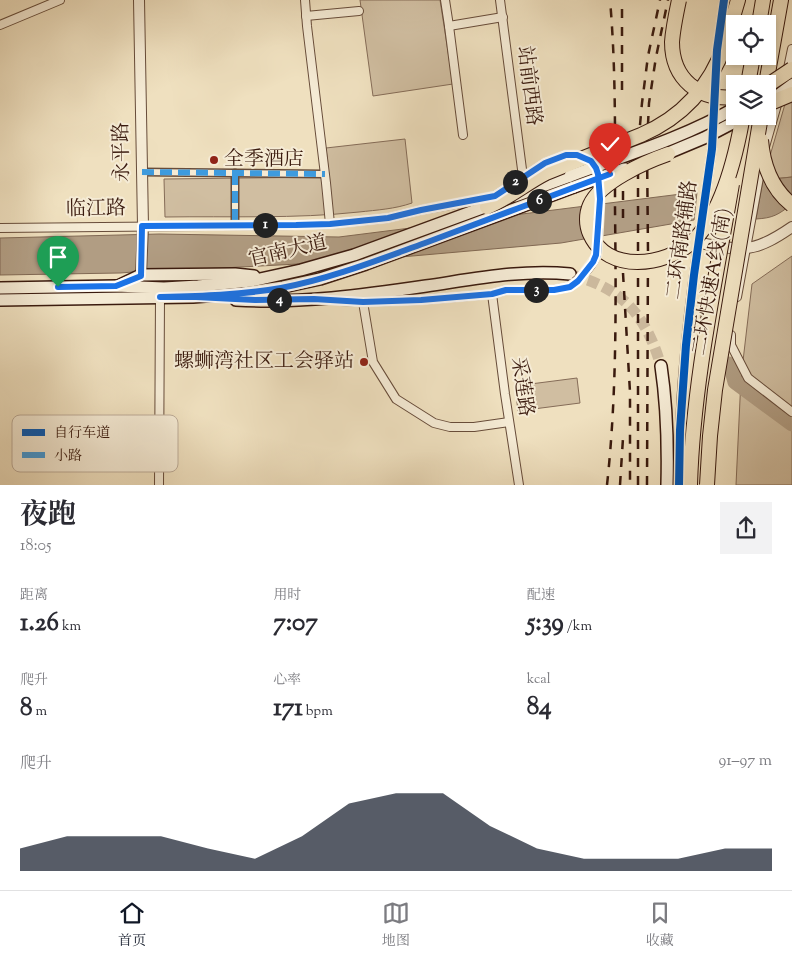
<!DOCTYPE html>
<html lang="zh">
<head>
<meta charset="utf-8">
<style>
	body { margin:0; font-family:"Sorts Mill Goudy","Noto Serif SC",serif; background:#f2f2f3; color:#2b2b33; height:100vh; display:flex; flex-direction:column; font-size:19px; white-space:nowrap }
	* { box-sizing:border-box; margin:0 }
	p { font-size:16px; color:#7c7c81 }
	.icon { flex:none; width:28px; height:28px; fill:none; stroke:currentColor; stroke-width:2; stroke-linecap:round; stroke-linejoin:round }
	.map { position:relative; height:485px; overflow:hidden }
	.sheet { display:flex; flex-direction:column; background:#fff; flex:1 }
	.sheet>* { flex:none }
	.fabs { position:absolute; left:726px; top:15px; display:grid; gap:10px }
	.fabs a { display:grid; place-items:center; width:50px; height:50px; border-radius:0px; background:#fff; box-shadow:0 2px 8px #0003; font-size:25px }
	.pin { position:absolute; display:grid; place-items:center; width:42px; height:42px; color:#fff; margin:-51px -21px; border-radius:50% 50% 50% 0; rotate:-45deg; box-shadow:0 0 5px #0007 }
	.pin .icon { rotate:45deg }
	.km { position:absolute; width:25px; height:25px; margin:-12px; border-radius:50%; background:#222; color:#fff; font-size:14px; line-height:25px; text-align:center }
	.round { display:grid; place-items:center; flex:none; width:52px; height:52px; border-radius:0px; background:#f2f2f3 }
	.overview { display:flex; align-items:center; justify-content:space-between; height:85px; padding:0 20px }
	h1 { font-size:28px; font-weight:700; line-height:38px }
	.metrics { display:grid; grid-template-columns:repeat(3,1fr); gap:8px; height:85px; padding:5px 20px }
	.metrics div { display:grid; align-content:center }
	.metrics b { font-size:25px; font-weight:700 }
	.metrics small { font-size:14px; font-weight:400 }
	.metrics p { font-size:14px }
	.chart { height:140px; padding:10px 20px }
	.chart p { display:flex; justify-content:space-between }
	.chart svg { width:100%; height:90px; margin-top:5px; fill:#111827; opacity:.7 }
	.tabs { display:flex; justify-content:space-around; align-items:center; height:70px; border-top:1px solid #e1e1e2; background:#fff; font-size:14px; color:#7c7c81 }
	.tabs a { display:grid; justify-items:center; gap:2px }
	.tabs .current { color:#111827 }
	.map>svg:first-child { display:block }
</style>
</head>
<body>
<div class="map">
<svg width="792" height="485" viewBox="0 0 792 485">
	<rect width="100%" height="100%" fill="#efe0bf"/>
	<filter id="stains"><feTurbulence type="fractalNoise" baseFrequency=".004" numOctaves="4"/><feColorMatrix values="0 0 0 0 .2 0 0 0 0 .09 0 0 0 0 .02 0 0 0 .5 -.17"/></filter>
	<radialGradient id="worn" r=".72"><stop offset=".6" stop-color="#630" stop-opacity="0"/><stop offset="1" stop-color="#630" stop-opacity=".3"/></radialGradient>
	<g fill="#d0bea1" stroke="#856c58">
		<path d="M360 0H440L453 84 373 96Z"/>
		<path d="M792 86V177L763 180 785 104Z"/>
		<path d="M405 139 412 203C395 209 377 210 359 212 295 219 229 216 165 217L164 179 329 177 326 148Z"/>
		<path d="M792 256V485H736L741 378 752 284Z"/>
		<path d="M577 378 580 403 518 411 515 386Z"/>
	</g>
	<g fill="#b19d83" stroke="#816954">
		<path d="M792 177V204C778 215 773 218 756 219L763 180Z"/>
		<path d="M697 192 694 220 561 243 355 261 222 268 160 270 120 273 0 275V238L159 234 339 237Z"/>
	</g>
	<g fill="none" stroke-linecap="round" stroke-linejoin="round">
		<path stroke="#b19d83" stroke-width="15" d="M729 364 731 367 735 382 792 424"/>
		<path stroke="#cbb89c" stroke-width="11" stroke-dasharray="11 5.5" stroke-linecap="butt" d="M572 275C624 289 646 316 661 366"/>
		<g stroke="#674c3a" stroke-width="9">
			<g id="pedestrian">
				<path d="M142 172 325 174"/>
				<path d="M235 173V226"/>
			</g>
		</g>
		<g stroke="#674c3a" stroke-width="10">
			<g id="minor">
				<path d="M305 0 307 26 326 183 330 224"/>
				<path d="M445 0 449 26 463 135"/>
				<path d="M500 0 523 177"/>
				<path d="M306 16 359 11"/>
				<path d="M0 25 60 0"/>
				<path d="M449 26 503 17"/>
				<path d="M717 52 724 0"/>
				<path d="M787 73 792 49"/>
				<path d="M765 147 779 98"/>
				<path d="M701 227 712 149 716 71"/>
				<path d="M0 228 296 225 330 224 388 218 421 210 489 198 495 196 545 163 566 155H577L581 156"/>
				<path d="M598 243 599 192"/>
				<path d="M492 294 505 394 519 485"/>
				<path d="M737 297 762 161"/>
				<path d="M341 301 363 302 421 300 492 294 506 290H554L569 287 575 282"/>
				<path d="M363 302 373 362 396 399 434 423 450 427H474L509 422"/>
				<path d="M731 335V345L748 378 792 412"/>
				<path d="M159 485 160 297"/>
				<path d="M679 485C678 402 687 319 699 238"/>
			</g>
		</g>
		<g stroke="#674c3a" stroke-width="12">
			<g id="tertiary">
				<path d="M139 0 143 226 141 275"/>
				<path d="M699 243C714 245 730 250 746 248 762 247 779 236 792 227"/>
			</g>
		</g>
		<g stroke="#3a1a0e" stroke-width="14">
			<g id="secondary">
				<path d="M515 196 570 176"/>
				<path d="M120 285 141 275 235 274 254 276"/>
				<path d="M0 288 116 286 164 288 198 286 251 281 301 270 354 255 493 204"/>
				<path d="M0 300 193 297 243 293 283 287 320 279 366 264 574 187"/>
				<path d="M236 300C299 304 365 295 426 286 474 279 522 269 570 274"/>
				<path d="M661 366C667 406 668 445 667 485"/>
			</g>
		</g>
		<g stroke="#3a1a0e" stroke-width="16">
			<g id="trunk">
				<path d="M759 24 763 0"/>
				<path d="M725 44 738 0"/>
				<path d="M748 84 753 56"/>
				<path d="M766 84 781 0"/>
			</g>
		</g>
		<use href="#pedestrian" stroke="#f5ebd5" stroke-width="6"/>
		<use href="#minor" stroke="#f5ebd5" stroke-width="8"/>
		<use href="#tertiary" stroke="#f5ebd5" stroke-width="10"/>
		<use href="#secondary" stroke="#f5ebd5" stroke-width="11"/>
		<use href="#trunk" stroke="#efe0bf" stroke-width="14"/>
		<g stroke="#3a1a0e" stroke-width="2.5" stroke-dasharray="9 9" stroke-linecap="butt">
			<path d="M622 90V0"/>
			<path d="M623 173V223"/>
			<path d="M623 273 630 392V485"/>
			<path d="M607 485C617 393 616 301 615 208 615 139 616 69 610 0"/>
			<path d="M620 485 623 438"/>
			<path d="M638 485V147L642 103 648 56 660 0"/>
			<path d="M647 485 648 252 647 146 649 103 656 57 668 0"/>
		</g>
		<g stroke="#674c3a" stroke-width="10" stroke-linecap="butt">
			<path id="minor-bridge" d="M575 282C583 275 595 263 597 252"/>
		</g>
		<g stroke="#3a1a0e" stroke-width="14" stroke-linecap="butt">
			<g id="secondary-bridge">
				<path d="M777 96 792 85"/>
				<path d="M661 156 704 138 746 116"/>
				<path d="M570 176C626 155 683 138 735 108"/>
				<path d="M574 187 624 169"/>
			</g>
		</g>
		<g stroke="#3a1a0e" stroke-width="16" stroke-linecap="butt">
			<g id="trunk-bridge">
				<path d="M679 0C676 14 673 28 672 42 672 79 699 101 735 97"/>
				<path d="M768 85 792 69"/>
				<path d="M768 104 792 94"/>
				<path d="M761 140C763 165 772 189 792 205"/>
				<path d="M668 154C645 162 600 182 590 205 586 214 586 225 590 234 608 274 665 266 692 242 721 215 735 159 742 121"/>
				<path d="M487 207C509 198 526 183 546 173L641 135C683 117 710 87 725 44"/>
				<path d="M690 485C693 384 715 283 732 184"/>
				<path d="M707 485 710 436 715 390 761 116"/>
			</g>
		</g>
		<use href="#minor-bridge" stroke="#f5ebd5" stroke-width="8"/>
		<use href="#secondary-bridge" stroke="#f5ebd5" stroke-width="11"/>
		<use href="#trunk-bridge" stroke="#efe0bf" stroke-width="14"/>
		<g stroke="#3e9bde" stroke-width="6" stroke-dasharray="12 6" stroke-linecap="butt">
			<path d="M142 172 325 174"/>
			<path d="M235 173V226"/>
		</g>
		<g stroke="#f5ebd5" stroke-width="11">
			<g id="cycleway">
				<path d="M143 226 296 225 330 224 388 218 421 210 495 196 545 163 566 155H577L591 161 596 168 598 174 600 199 597 255 593 261 578 281 569 287 554 290H506L492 294 421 300 363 302 314 299"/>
				<path d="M679 485 680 430 686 345 694 275 712 149 717 50 724 0"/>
			</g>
		</g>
		<use href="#cycleway" stroke="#0057b8" stroke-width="8"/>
	</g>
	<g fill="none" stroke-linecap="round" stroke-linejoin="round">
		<g stroke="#fff" stroke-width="10">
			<path id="route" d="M58 287 116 286 141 276 142 226 296 225 330 224 388 218 421 210 495 196 545 163 566 155H577L591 161 596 168 598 174 600 199 596 255 593 262 578 281 570 287 554 290H506L492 294 421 300 363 302 314 299 255 300 196 297H160C200 296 241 295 281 288 330 279 378 260 425 243 487 220 548 197 610 174"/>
		</g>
		<use href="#route" stroke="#1a73e8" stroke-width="6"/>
	</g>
	<g fill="#8f2418" stroke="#f5ebd5" stroke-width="2">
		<circle cx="214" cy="160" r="5"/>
		<circle cx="364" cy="362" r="5"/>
	</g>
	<g text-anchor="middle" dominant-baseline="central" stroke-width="4" stroke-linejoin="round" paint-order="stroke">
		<g font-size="20" fill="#3a1a0e" stroke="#f5ebd5">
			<text transform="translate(528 86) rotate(83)">站前西路</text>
			<text transform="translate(123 152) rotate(-91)">永平路</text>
			<text transform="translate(96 210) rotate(-1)">临江路</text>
			<text transform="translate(683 240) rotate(-82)">二环南路辅路</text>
			<text transform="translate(288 252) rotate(-13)">官南大道</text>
			<text transform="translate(713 282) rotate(-80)">二环快速A线(南)</text>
			<text transform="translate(521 387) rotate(82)">采莲路</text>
		</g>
		<g font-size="20" fill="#3a1a0e" stroke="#f5ebd5" text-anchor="start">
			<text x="224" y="160">全季酒店</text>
			<text x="354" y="362" text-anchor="end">螺蛳湾社区工会驿站</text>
		</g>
	</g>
	<rect x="12" y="415" width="166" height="57" rx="8" fill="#f5ebd5" stroke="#bdac99" stroke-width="1"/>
	<rect x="22" y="429" width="23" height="7" fill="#0057b8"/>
	<rect x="22" y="452" width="23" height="6" fill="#3e9bde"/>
	<g font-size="14" fill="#3a1a0e">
		<text x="54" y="437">自行车道</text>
		<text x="54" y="460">小路</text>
	</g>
	<rect width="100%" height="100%" filter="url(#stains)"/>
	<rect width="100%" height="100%" fill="url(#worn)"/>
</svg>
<div class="fabs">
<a><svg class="icon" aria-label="locate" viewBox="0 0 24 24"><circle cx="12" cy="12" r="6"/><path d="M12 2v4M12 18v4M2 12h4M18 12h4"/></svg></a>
<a><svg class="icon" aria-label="layers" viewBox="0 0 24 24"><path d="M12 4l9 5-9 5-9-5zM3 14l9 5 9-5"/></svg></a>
</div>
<div class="pin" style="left:58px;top:287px;background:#1e9e55"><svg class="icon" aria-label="arrive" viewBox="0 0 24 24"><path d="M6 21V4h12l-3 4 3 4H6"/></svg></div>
<div class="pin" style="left:610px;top:174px;background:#d93025"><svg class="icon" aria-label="check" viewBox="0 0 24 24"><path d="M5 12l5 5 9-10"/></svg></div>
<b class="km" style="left:265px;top:225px">1</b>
<b class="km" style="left:515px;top:182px">2</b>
<b class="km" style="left:536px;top:290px">3</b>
<b class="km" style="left:279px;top:300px">4</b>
<b class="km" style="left:539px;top:201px">6</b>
</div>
<section class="sheet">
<div class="overview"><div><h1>夜跑</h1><p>18:05</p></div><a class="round"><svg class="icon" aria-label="share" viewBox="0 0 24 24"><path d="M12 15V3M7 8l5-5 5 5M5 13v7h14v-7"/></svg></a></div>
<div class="metrics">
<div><p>距离</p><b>1.26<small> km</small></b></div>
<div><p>用时</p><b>7:07</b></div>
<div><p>配速</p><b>5:39<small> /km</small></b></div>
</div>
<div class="metrics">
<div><p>爬升</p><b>8<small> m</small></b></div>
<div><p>心率</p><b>171<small> bpm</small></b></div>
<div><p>kcal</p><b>84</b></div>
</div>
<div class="chart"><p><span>爬升</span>91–97 m</p>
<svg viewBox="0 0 160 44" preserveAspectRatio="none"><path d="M0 44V33L10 27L20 27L30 27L40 33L50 38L60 27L70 11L80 6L90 6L100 22L110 33L120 38L130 38L140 38L150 33L160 33V44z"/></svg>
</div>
</section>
<nav class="tabs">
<a class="current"><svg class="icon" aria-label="home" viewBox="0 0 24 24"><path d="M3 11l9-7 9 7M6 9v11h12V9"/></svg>首页</a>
<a><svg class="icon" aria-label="map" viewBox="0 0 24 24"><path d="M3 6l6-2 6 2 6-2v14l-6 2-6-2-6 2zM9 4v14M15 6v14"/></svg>地图</a>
<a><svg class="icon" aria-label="saved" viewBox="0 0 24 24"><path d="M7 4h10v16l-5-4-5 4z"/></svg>收藏</a>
</nav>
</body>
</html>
